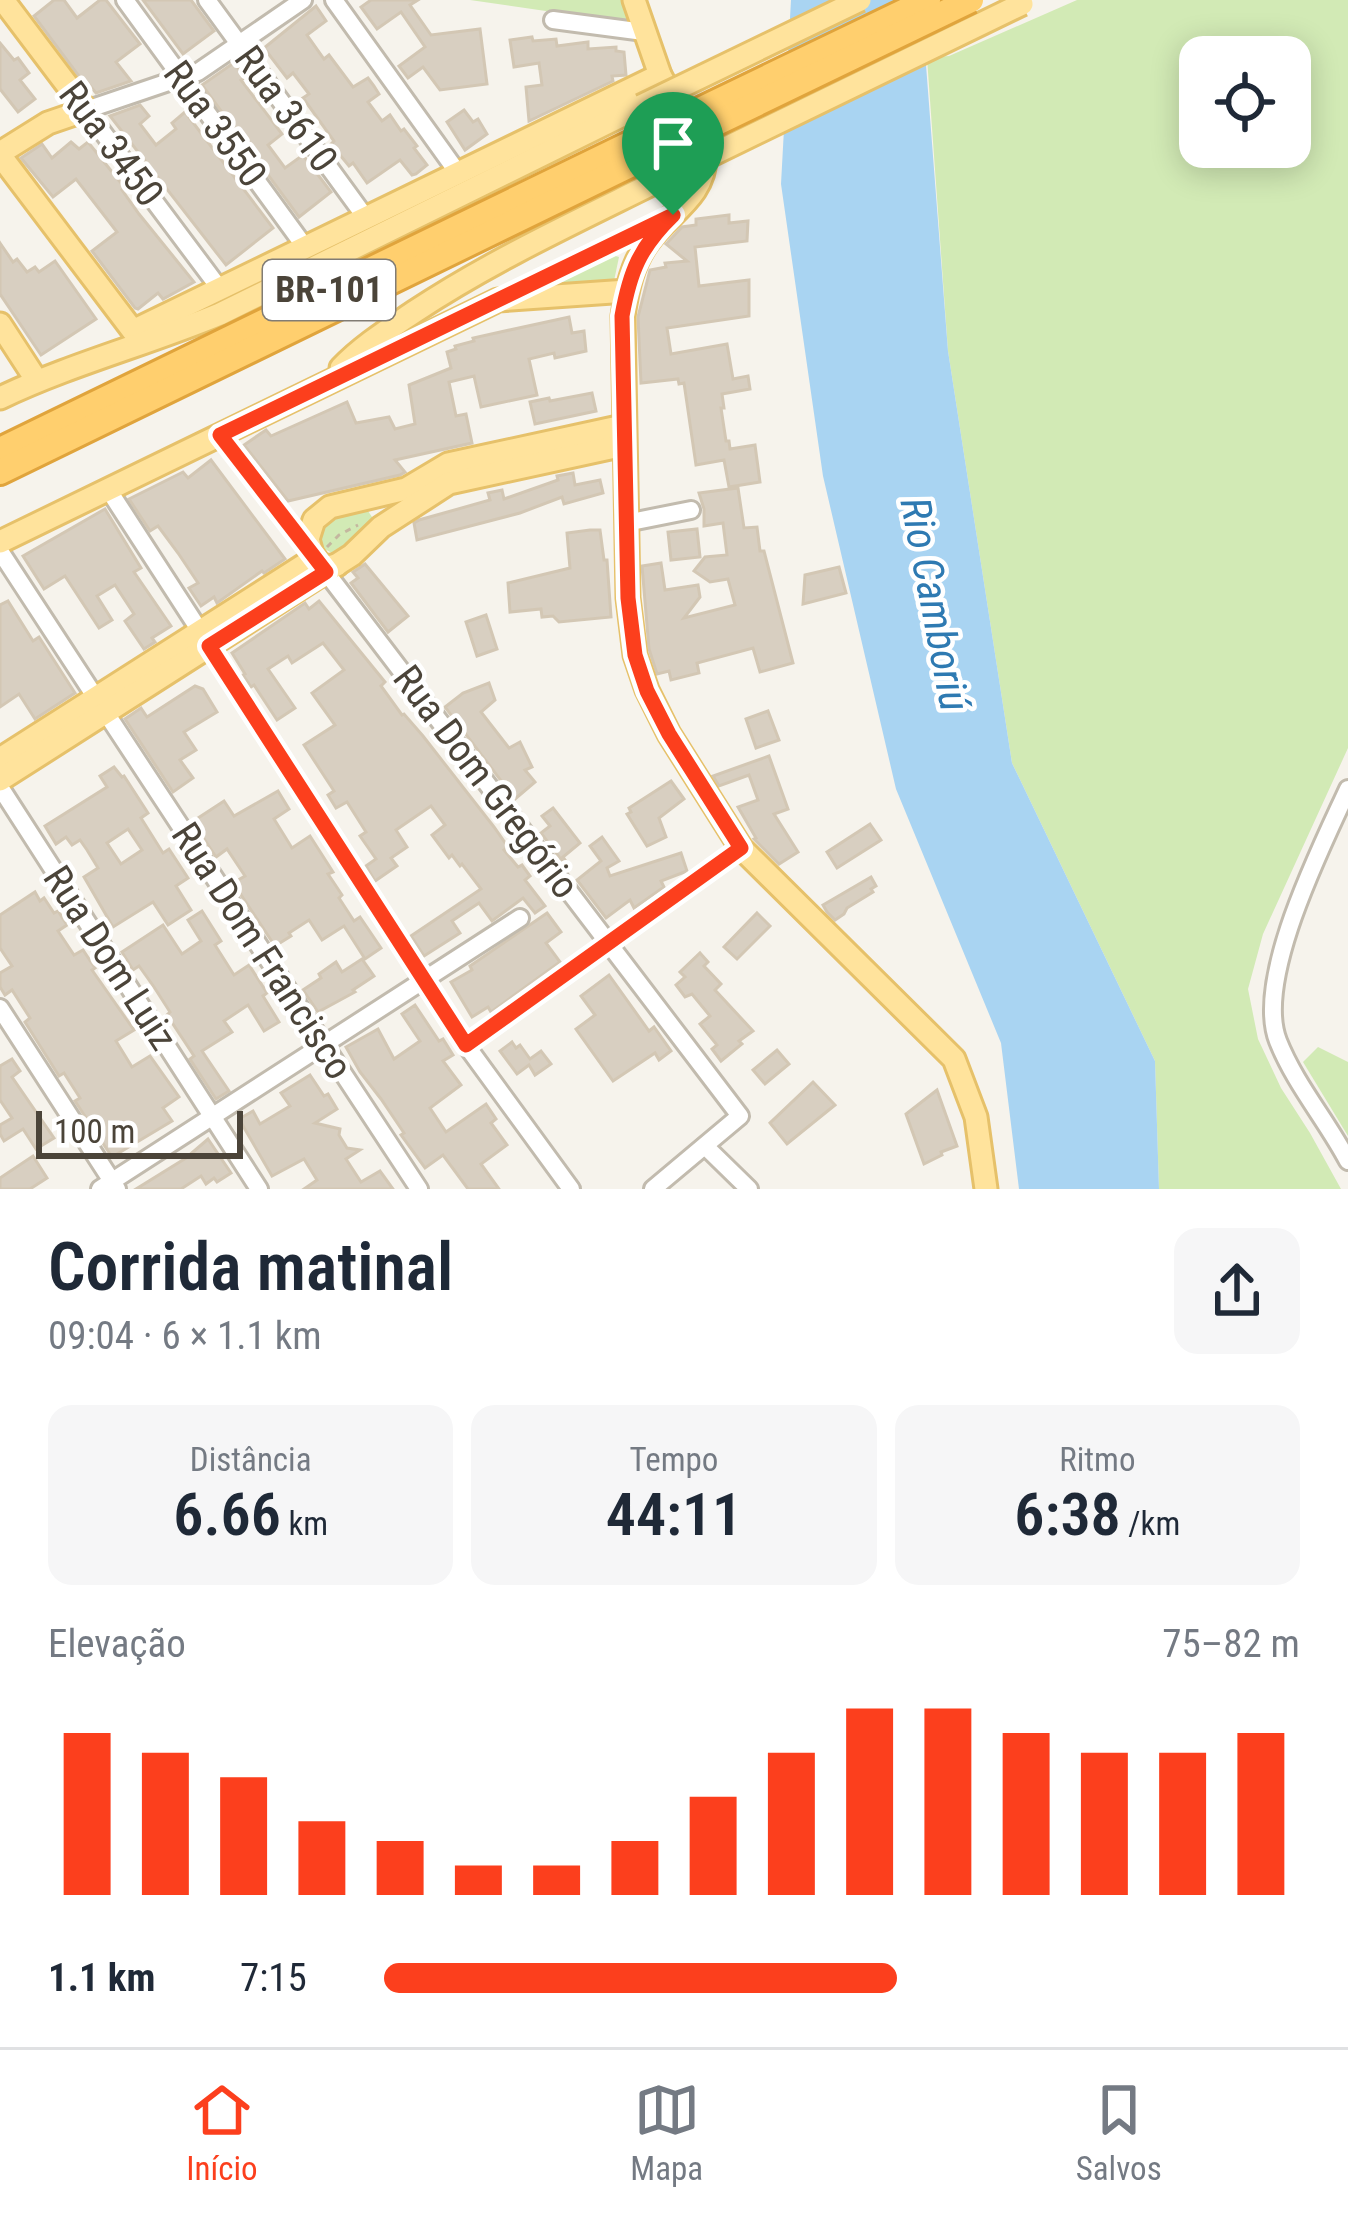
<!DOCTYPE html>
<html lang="pt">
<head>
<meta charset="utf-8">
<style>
	body { margin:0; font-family:"Roboto Condensed",sans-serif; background:#f6f6f7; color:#1f2937; height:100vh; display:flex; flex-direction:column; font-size:45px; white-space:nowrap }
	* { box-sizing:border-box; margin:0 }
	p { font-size:39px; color:#747a83 }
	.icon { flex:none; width:66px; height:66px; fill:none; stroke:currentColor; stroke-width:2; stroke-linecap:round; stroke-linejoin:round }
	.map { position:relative; height:1189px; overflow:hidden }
	.sheet { display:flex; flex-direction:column; background:#fff; flex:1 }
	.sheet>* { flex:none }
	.fabs { position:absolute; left:1179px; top:36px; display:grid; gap:24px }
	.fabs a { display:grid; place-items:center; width:132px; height:132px; border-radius:24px; background:#fff; box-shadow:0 6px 30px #0003; font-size:60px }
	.scale { position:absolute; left:36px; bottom:30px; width:207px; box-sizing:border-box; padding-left:12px; border:6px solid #4b4439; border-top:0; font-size:33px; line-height:42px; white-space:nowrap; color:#4b4439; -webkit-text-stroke:9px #fff; paint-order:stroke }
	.pin { position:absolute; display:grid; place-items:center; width:102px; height:102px; color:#fff; margin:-123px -51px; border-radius:50% 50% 50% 0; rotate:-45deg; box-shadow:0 0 12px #0007 }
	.pin .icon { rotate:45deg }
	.round { display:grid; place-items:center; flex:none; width:126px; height:126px; border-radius:24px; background:#f6f6f7 }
	.head { display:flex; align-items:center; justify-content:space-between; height:204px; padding:0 48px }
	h1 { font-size:66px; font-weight:600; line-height:90px }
	.figures { display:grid; grid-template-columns:repeat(3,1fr); gap:18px; height:204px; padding:12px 48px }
	.figures div { display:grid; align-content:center; border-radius:24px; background:#f6f6f7; text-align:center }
	.figures b { font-size:60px; font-weight:600 }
	.figures small { font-size:33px; font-weight:400 }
	.figures p { font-size:33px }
	.chart { height:336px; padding:24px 48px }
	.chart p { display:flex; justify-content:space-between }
	.chart svg { width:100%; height:216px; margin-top:12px; stroke:#fc3f1d; stroke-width:6 }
	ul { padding:0 48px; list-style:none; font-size:39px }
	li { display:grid; grid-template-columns:192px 144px 1fr; align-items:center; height:90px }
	li i { height:30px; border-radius:15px; background:#fc3f1d }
	.dock { display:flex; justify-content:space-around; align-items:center; height:168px; border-top:3px solid #e0e1e3; background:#fff; font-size:33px; color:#747a83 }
	.dock a { display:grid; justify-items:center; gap:6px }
	.dock .current { color:#fc3f1d }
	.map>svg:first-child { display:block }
</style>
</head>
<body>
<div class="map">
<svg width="1348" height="1189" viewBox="0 0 1348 1189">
	<rect width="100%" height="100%" fill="#f6f3ec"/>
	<g fill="#d2eab5" fill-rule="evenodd">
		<path d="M470 0H627L635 24Z"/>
		<path d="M1077 0H1348V748L1263 934 1248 989 1258 1039 1281 1088 1310 1133 1341 1189H1159L1155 1061 1012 763 948 351 927 58 949 56ZM1200 57H1290V147H1200Z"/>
		<path d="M609 254 619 257 614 281 551 285Z"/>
		<path d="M366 508 374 520 343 549 332 553 319 546 315 526 321 517Z"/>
		<path d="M1318 1047 1348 1062V1136L1303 1062Z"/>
	</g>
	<path fill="#a9d4f2" d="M791 0H921L948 351 1012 763 1155 1061 1159 1189H1019L1001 1043 896 789 823 476 781 184Z"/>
	<g fill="#d8cfc1" stroke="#d3c7b4" stroke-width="3" fill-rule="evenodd">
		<path d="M54 0H64L77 18 100 0H106L140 44 116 62 131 81 96 93 86 81 84 83 34 16Z"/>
		<path d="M143 0H191L214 31 183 54Z"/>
		<path d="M371 0H418L410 5 431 35 480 29 487 84 440 90 423 67 408 78 399 66 425 47 401 12 377 29 361 7Z"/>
		<path d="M316 6 326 21 307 35 324 59 329 55 353 87 368 78 374 86 379 94 368 102 382 121 390 115 401 131 404 129 417 146 414 148 427 165 416 174 412 175 400 160 367 183 353 163 349 166 331 144 334 141 303 98 309 94 293 73 287 78 264 48Z"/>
		<path d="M532 37 533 41 556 39 557 46 588 42V49L616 47V51L624 52 626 75 612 76 613 81 529 121 526 87 542 85 539 63 514 67 510 40Z"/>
		<path d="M0 43 14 60 18 58 29 73 20 80 35 99 18 112 0 89Z"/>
		<path d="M235 62 244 78 241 80 282 134 268 145 285 168 303 155 331 192 299 217 202 85Z"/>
		<path d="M140 105 149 116 140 124 156 145 176 129 172 123 185 112 273 228 226 265 110 116Z"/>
		<path d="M464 110 473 122 478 119 487 134 465 150 447 122Z"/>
		<path d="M71 142 79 149 88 142 125 188 122 190 139 214 194 282 163 299 158 293 138 309 135 308 92 251 117 232 76 179 53 197 21 158 42 144 52 158Z"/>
		<path d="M729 215V223L748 221 747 241 695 247 699 286 749 280V316L667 328 671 354 727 344 733 379 748 376 750 389 722 394 724 408H721L726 441H729L730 449 755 445 760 482 729 487 724 460 696 465 684 383 679 384 678 379 641 383 638 317 650 270 666 267 665 263 687 261 666 244 668 242 682 227 696 225V219Z"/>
		<path d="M0 243 13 262 17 259 27 272 35 267 39 272 55 261 96 319 41 355 0 294Z"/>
		<path d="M569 317 572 333 584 331 586 351 555 358 554 353 529 359 537 395 481 407 474 376 449 382 456 416 466 414 472 443 395 460 405 472 400 475 288 501 244 445 266 430 271 436 347 402 356 423 389 417 395 429 415 424 409 385 451 368 447 352 456 349 455 346 474 341 473 338Z"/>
		<path d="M592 393 596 411 535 424 530 402 549 398 550 401Z"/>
		<path d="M211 460 285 559 264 573 262 571 217 603 214 597 201 606 189 588 198 583 178 553 158 526 150 531 129 499 183 472 188 478Z"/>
		<path d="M573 473 575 485 600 480 603 493 564 504 562 497 520 513 417 540 414 523 419 520 490 500 488 493 502 490 504 499 558 480 557 476Z"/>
		<path d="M738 488 744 528 757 527 760 551H764L793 663 760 672 753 648 697 663 699 673 671 680 669 671 657 674 649 649 642 566 661 563 665 590 698 585 700 597 684 618 735 605 728 579 710 582 694 571 705 557 727 555 723 523 704 526V509L699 493Z"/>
		<path d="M105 509 141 568 134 572 171 626 152 638 155 642 144 649 125 621 134 614 115 585 97 596 112 620 99 628 65 576 44 589 23 556Z"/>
		<path d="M697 529 700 557 671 560 668 532Z"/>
		<path d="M590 530H600L604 560H607L611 617 559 622 553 616 542 617 541 609 510 612 508 583 570 568 567 533Z"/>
		<path d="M365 564 408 616 388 632 351 583 358 578 353 572Z"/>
		<path d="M839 567 846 593 803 604 805 575Z"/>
		<path d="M8 601 33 641 39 637 75 693 35 719 19 694 0 707V605Z"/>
		<path d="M319 601 385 682 381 686 402 715 404 714 423 736 494 827 508 847 504 850 518 867 522 865 530 876 525 880 545 906 535 913 523 898 492 921 479 903 452 921 460 933 424 956 411 936 481 889 462 864 460 866 452 855 449 858 432 835 445 825 431 806 396 830 407 847 391 858 397 866 375 881 366 866 376 859 360 836 366 832 347 802 336 808 328 795 334 791 304 745 335 725 312 693 344 670 323 643 292 663 288 656 268 669 295 708 277 720 254 685 251 687 243 675 245 674 232 653 305 603 309 609Z"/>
		<path d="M486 615 497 649 477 656 466 622Z"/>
		<path d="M489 683 495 700 481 712 509 748 520 742 532 767 525 770 535 782 515 799 445 707 463 693Z"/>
		<path d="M195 686 203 689 217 712 184 732 196 750 180 760 193 778 173 792 125 719 141 708 147 717Z"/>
		<path d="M768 711 779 740 756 748 746 719Z"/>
		<path d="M769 756 788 809 774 814 798 852 779 864 754 839 756 838 738 807 758 800 749 775 719 786 713 776Z"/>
		<path d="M114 767 122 777 124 776 148 813 141 818 163 853 169 849 188 878 176 886 191 910 168 925 153 902 113 927 84 877 98 868 87 850 80 840 72 845 66 837 56 844 45 826 107 787 100 776ZM128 829 142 850 121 864 107 843Z"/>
		<path d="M671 781 684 799 659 818 666 837 647 846 627 814 631 812 629 808Z"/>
		<path d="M278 791 289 809 274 819 292 848 310 836 333 872 328 874 342 895 339 898 354 921 360 917 381 948 365 959 344 926 322 940 309 920 289 933 291 936 275 946 233 883 245 876 227 849 216 857 199 831 201 830 195 820 224 801 234 816Z"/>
		<path d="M553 808 580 843 563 857 568 864 565 865 541 833 550 826 542 816Z"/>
		<path d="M870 824 881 840 837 868 827 852Z"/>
		<path d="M602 837 619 861 607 868 610 876 681 853 687 871 661 881 664 887 634 908 630 900 606 918 577 880 601 861 590 846Z"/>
		<path d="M871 877 876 886 871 889 873 892 847 908 844 914 835 920 827 912 823 905Z"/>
		<path d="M35 892 40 901 44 898 54 913 58 911 67 925 58 931 74 955 83 950 95 968 92 970 134 1030 116 1041 132 1067 150 1056 179 1097 163 1108 172 1121 112 1157 75 1101 80 1098 64 1073 59 1076 25 1022 30 1018 12 990 5 995 0 987V973L12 966 0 948V915Z"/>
		<path d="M202 911 221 941 215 945 234 975 249 965 267 993 263 996 279 1022 264 1031 248 1005 224 1021 232 1032 202 1051 229 1091 216 1099 190 1059 194 1056 167 1015 170 1012 154 987 139 966 133 970 122 952 163 925 182 954 201 941 188 920Z"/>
		<path d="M547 913 561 932 546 943 560 962 491 1012 488 1007 472 1017 451 982 472 970 470 966Z"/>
		<path d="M757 913 770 926 737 959 724 947Z"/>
		<path d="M700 953 708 962 704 966 721 984 715 990 753 1031 739 1041 742 1044 721 1061 712 1049 717 1045 700 1024 710 1016 692 994 685 997 676 985 685 977 680 972Z"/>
		<path d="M362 959 374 976 353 990 355 992 318 1012 303 990 321 978 319 974 336 962 342 972Z"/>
		<path d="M609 975 649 1031 654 1027 671 1051 659 1060 655 1053 613 1081 576 1029 595 1015 581 996Z"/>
		<path d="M415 1005 439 1041 443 1039 453 1055 443 1061 461 1085 430 1108 446 1132 486 1104 496 1119 491 1123 507 1145 481 1164 499 1189H468L443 1155 425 1168 401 1135 404 1133 381 1099 360 1072 346 1047 378 1029 394 1059 420 1041 402 1014Z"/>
		<path d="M512 1042 516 1048 520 1045 530 1059 541 1051 551 1064 535 1075 529 1065 517 1074 500 1051Z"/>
		<path d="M777 1050 789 1064 765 1084 753 1070Z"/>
		<path d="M12 1059 20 1071 12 1077 54 1138 36 1149 23 1129 4 1141 0 1134V1125L12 1118 0 1100V1066Z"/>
		<path d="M310 1075 324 1096 328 1094 337 1109 315 1123 340 1129 339 1135 347 1148 360 1150 346 1159 361 1182 380 1171 393 1189H304L317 1180 304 1159 272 1176 239 1119 253 1111 260 1124 290 1106 281 1093Z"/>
		<path d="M813 1082 835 1105 787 1144 770 1123Z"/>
		<path d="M937 1090 957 1146 941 1152 942 1155 924 1164 906 1114Z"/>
		<path d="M208 1139 231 1173 217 1182 214 1178 206 1184 201 1176 181 1189H136L186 1158Z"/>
		<path d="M33 1156 47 1178 30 1189H0V1178Z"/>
	</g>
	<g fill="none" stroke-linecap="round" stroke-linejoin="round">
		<g stroke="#c2bbae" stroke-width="22">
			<g id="minor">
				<path d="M125 0 305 247"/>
				<path d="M207 0 366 218"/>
				<path d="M334 0 458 173"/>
				<path d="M553 20 644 32"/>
				<path d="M220 289 86 110 198 72 303 0"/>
				<path d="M506 296 661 221"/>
				<path d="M220 435 312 553"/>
				<path d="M108 489 200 631"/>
				<path d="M626 523 691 510"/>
				<path d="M0 551 96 698"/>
				<path d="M319 563 740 1116 653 1189"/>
				<path d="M209 646 466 1045 571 1189"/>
				<path d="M106 713 419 1189"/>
				<path d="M0 787 259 1189"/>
				<path d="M1348 789C1321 848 1254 980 1278 1041 1295 1084 1327 1121 1348 1161"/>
				<path d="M0 1008 117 1189"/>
				<path d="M466 1045 741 848"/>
				<path d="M705 1146 749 1189"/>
				<path d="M100 1189 520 918"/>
			</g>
		</g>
		<g stroke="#e6c16a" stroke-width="27">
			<g id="major">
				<path d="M634 0 660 75 705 156C706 196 669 213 648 242 632 264 627 289 623 316L628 598 635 655 647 690 669 734 741 848 954 1059 976 1117 986 1189"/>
				<path d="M0 153 48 123 86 110 3 0"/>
				<path d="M0 155 133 331 660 75"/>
				<path d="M0 324 37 381"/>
				<path d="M341 368C362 346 389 329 414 312 494 259 582 219 668 176"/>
				<path d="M0 398C71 364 148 344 220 314L641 106"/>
				<path d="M0 542 498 300 627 291"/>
				<path d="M337 565 327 567 319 563 312 554 308 539 314 520 330 507 406 489 448 464 623 426"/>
				<path d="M0 759 315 558"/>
				<path d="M0 780 352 555 381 527 449 483 624 445"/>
			</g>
		</g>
		<g stroke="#e0a43c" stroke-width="30">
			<g id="highway">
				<path d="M0 450 658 130"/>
				<path d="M0 472 669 146"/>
			</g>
		</g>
		<path stroke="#c4b79f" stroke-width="3" stroke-dasharray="6 6" stroke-linecap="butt" d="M327 547 339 535 358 525"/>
		<use href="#minor" stroke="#fff" stroke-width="16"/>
		<use href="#major" stroke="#ffe39c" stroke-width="21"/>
		<use href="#highway" stroke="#ffcf6e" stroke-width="24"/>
		<g stroke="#e6c16a" stroke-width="27" stroke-linecap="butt">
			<g id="major-bridge">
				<path d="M641 106 860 0"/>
				<path d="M668 176 1022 4"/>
			</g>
		</g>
		<g stroke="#e0a43c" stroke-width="30" stroke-linecap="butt">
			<g id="highway-bridge">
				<path d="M658 130 928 0"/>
				<path d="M669 146 971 0"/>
			</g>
		</g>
		<use href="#major-bridge" stroke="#ffe39c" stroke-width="21"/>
		<use href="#highway-bridge" stroke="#ffcf6e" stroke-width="24"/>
	</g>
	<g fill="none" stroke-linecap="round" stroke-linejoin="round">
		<g stroke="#fff" stroke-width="24">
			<path id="route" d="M673 215C640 247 630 271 622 316L628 598 635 655 647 691 669 734 741 848 466 1045 209 646 326 572 220 435Z"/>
		</g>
		<use href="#route" stroke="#fc3f1d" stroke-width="15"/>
	</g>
	<g text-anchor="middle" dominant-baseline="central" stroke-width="9" stroke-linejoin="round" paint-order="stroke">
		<rect fill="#fff" stroke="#817c74" stroke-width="3" x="263" y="260" width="132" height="60" rx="9"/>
		<g font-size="36" font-weight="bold" fill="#4b4439">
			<text x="329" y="290">BR-101</text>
		</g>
		<g font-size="39" fill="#4b4439" stroke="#fff">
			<text transform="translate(286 109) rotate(54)">Rua 3610</text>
			<text transform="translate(215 124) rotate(54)">Rua 3550</text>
			<text transform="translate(111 144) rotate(53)">Rua 3450</text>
			<text transform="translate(486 782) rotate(53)">Rua Dom Gregório</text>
			<text transform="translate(262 951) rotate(57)">Rua Dom Francisco</text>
			<text transform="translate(110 958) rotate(57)">Rua Dom Luiz</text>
		</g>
		<g font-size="42" font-style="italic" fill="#2e7ab2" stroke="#fff">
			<text transform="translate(935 604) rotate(79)">Rio Camboriú</text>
		</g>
	</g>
</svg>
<div class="fabs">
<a><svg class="icon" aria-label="locate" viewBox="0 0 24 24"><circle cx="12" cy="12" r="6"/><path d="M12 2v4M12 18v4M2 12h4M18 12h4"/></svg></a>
</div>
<div class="scale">100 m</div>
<div class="pin" style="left:673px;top:215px;background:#1e9e55"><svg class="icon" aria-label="arrive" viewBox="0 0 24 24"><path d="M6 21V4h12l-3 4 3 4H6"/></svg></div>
</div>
<section class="sheet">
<div class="head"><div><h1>Corrida matinal</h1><p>09:04 · 6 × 1.1 km</p></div><a class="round"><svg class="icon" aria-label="share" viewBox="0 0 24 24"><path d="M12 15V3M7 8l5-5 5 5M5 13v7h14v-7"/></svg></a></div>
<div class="figures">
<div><p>Distância</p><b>6.66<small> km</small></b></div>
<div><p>Tempo</p><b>44:11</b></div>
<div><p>Ritmo</p><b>6:38<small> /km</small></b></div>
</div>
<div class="chart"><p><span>Elevação</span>75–82 m</p>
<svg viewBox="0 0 160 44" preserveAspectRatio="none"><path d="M5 44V11M15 44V15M25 44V20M35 44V29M45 44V33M55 44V38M65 44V38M75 44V33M85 44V24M95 44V15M105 44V6M115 44V6M125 44V11M135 44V15M145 44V15M155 44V11"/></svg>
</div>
<ul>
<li><b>1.1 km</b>7:15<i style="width:56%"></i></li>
</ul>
</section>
<nav class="dock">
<a class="current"><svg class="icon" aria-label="home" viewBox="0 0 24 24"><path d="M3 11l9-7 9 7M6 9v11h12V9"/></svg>Início</a>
<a><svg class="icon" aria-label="map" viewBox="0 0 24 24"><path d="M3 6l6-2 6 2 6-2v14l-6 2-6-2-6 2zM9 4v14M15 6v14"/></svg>Mapa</a>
<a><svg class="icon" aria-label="saved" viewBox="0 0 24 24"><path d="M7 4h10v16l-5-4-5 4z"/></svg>Salvos</a>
</nav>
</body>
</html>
